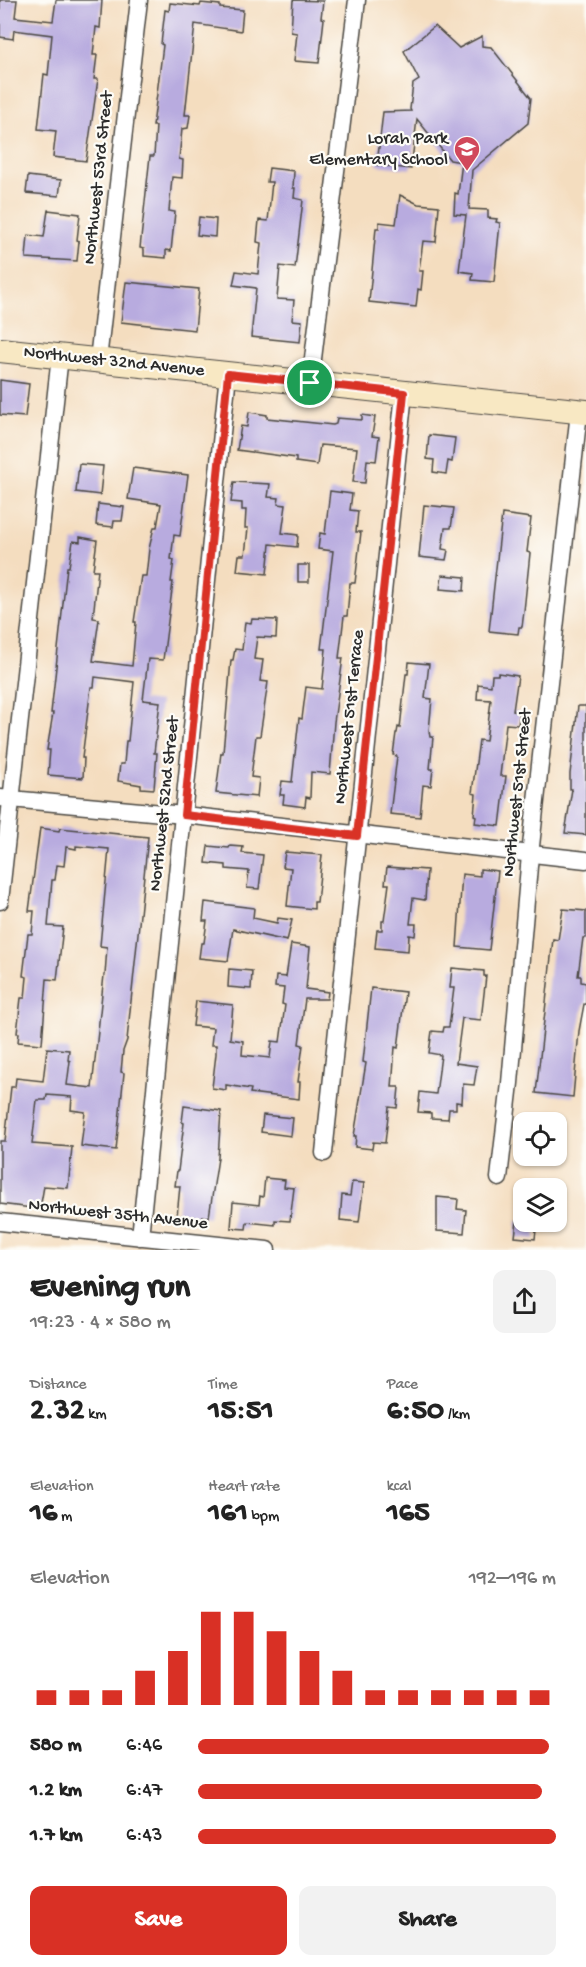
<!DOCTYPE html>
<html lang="en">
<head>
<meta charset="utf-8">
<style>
	body { margin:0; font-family:"Gochi Hand",sans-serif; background:#f2f2f2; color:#222; height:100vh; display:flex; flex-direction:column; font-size:22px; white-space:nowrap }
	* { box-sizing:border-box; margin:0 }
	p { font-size:20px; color:#767676 }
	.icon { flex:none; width:33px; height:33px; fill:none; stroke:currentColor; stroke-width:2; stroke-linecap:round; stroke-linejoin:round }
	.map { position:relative; height:1250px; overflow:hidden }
	.side { display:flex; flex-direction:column; background:#fff; flex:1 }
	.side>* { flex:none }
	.buttons { position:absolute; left:513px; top:1112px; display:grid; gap:12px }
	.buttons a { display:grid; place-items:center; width:54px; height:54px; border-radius:12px; background:#fff; box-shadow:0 2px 4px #0004; font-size:30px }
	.pin { position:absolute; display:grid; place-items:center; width:51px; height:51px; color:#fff; margin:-26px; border:3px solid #fff; border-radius:50%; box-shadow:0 2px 6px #0007 }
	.round { display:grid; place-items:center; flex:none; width:63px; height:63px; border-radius:12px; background:#f2f2f2 }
	.headline { display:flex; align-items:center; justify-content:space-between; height:102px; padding:0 30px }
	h1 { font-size:33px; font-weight:700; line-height:45px }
	.stats { display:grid; grid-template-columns:repeat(3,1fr); gap:9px; height:102px; padding:6px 30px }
	.stats div { display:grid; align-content:center }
	.stats b { font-size:30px; font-weight:700 }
	.stats small { font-size:16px; font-weight:400 }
	.stats p { font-size:16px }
	.chart { height:168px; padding:12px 30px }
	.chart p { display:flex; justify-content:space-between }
	.chart svg { width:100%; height:108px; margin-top:6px; stroke:#d93025; stroke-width:6 }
	.primary-button { display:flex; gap:12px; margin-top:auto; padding:12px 30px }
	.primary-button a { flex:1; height:69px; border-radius:12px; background:#d93025; color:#fff; font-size:24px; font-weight:700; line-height:69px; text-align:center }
	.primary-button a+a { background:#f2f2f2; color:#222 }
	ul { padding:0 30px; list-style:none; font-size:20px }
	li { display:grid; grid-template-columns:96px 72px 1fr; align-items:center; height:45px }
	li i { height:15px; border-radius:8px; background:#d93025 }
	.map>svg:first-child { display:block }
</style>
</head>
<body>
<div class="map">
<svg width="586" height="1250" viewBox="0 0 586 1250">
	<rect width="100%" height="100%" fill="#fdfcf7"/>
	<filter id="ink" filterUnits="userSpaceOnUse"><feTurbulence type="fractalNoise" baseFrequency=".0167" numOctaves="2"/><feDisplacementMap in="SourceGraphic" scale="12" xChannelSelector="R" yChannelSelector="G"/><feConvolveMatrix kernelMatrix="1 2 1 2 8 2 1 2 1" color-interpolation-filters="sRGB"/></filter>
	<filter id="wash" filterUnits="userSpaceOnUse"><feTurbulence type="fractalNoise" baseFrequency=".008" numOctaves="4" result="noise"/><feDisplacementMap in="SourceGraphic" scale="24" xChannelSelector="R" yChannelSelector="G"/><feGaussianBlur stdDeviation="1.35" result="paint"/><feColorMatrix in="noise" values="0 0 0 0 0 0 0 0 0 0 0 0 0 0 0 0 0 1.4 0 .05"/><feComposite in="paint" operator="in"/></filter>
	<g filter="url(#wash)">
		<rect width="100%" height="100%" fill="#f4ddbf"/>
		<g id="blocks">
			<g fill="#b8abdf">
				<path d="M0 0H17L15 17 53 21 56 0H102L100 28 96 27 93 55H97L94 79H98L86 161 53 157 56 131 38 129 44 74 48 75 52 35 14 30 13 39 0 37Z"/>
				<path d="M293 0 323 1 321 18 324 19 319 63 294 61 297 33 291 32Z"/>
				<path d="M170 3 200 6 201 3 220 5V8L243 10 241 31 195 24 185 115H190L188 128 182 129 179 159 183 160 182 178 172 177 169 211 175 212 171 251 166 250V258L144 256V249L140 248 150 156H154L156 126H153L163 45 161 44 165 10 169 11Z"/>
				<path d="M435 26 459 48 482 36V46L491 47 531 98 528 123 472 170 469 209 488 210V218L497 219 496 222 500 223 494 282 472 280 473 273 459 271 466 215 454 214 455 193 458 194 462 162 450 160 417 119 411 169 377 165 383 112 411 111 410 109 413 84 419 80 404 51Z"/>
				<path d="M269 168 294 171 293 188H295L294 198 303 200 295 268 280 266 277 299 294 300 292 320 302 321 300 342 251 337 256 288 233 285 236 271 258 274 261 243 257 242 259 220 268 221 272 182H267Z"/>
				<path d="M28 176 61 180 59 196 26 193Z"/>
				<path d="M400 195 418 204 439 206 436 242 423 241 419 271H423L421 290 418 289 416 307 369 302 376 228H379V222L396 224Z"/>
				<path d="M48 210 80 214 77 240 79 241 77 261 26 258 28 235 44 237Z"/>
				<path d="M199 217 216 219 215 237 197 235Z"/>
				<path d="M126 282 199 289 195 330 121 322Z"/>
				<path d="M0 380 29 384 25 417 0 415Z"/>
				<path d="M249 412 267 415V418L333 425 336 424 337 418 362 420V415L375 417 372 436 379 437 376 461 367 460 365 483 353 482 357 448 320 445 317 465 296 462V458L237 450 241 426 247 427Z"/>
				<path d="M429 435 455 438 452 462 448 461 446 474 433 472 434 460 427 459Z"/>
				<path d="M79 464 103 466 100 495 76 492Z"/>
				<path d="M133 468 188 475 180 536 174 535 171 559 174 560 171 582H173L163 660 148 659 143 700 160 702 154 753H157L154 789 141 788V785L118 781 120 764H124L126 741H128L134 682 95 677 94 687H91L82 758H84L83 778 48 775 50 750H47L53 713H51L67 567H69L73 541 80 542V537L97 540 93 570H98L93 618 99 619 93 661 132 666 136 622H134L141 576H146L149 549 154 527H157L161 504 128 499Z"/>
				<path d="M234 482 270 484 268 497 279 498 278 504 286 505 282 533 298 535 297 547 270 544 267 574 237 571 239 555H245L248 528H245L246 510H242V503L231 502Z"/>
				<path d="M330 491 352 494 350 510 358 511 356 532H361L355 583H350L347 616H344L339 658H343L334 722 330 774 311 772 310 798 306 797 305 807 283 804 284 795H280L282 781 292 782 299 718 302 719 306 687 322 689 326 649H321L333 551 318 549 320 533 325 534Z"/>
				<path d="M98 504 124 507 122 521H114L113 527 96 525Z"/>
				<path d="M424 505 454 508 451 528H445L442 549 448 550 446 560 419 557Z"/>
				<path d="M502 514 531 518 527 552 530 553 524 611 522 627H519L518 634 489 631Z"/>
				<rect x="298" y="565" width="11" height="17"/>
				<path d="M442 575 465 577 464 591 440 589Z"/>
				<path d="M252 619 277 620 276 638 257 637 254 659 263 660 260 681 268 682 260 736H256L251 777 259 778 257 797 216 793 221 753H223L231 660H233L235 649 242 650 245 622 251 623Z"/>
				<path d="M409 662 429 664 425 698 432 699 429 731 430 737H433L430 769H433L431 786 423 785 420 817 390 814 397 756 393 755 396 733H397L398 727 400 728 406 674H408Z"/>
				<path d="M498 673 518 676 513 711 520 712 518 725 506 724 500 776H506L500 826 475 823 476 816 474 815 476 794 472 793 479 740 486 741 491 700 477 699 478 684 491 686 492 675H498Z"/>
				<path d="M578 706H586V835L565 833 572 789H570V774Z"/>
				<path d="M40 828 59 831 60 828 148 837 127 1040 123 1051 121 1072 124 1073 116 1150 81 1146 85 1112 71 1110 72 1097 47 1095 46 1100H37L32 1144 72 1147 68 1188 44 1186 40 1209 0 1204V1141H5L11 1087H15L16 1078 43 1081 47 1048 69 1050 68 1060 70 1061 67 1085 92 1088 104 975H105L107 947 100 946 109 849 76 846V849L66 847 64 866 57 865 55 880H52L48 926 63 927 57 980 47 979 42 1044 18 1042 19 1033H17L21 998H25L27 977 23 976 28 934H32L34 911H29Z"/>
				<path d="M208 846 229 848 230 846 243 847 242 853 263 855 259 889 247 888 249 871 226 869V865L206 863Z"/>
				<path d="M285 852 322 855 317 902H314V909L287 906 291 868 283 867Z"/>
				<path d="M387 867 427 870 425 900 413 898 410 924H416L415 936 409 935 408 951 375 948 377 930H382V921H384L389 884H385Z"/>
				<path d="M480 869 498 871 489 950 457 947 462 874 480 876Z"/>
				<path d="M205 902 254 908 253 918 277 923 278 918 292 920 287 941 233 929 228 961 199 958 201 943H204L207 921H203Z"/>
				<path d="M563 909 586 911V938H583L578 976H581V982L586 983V1004H584L579 1031 573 1097 536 1093 553 939 558 940Z"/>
				<path d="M291 944 310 947 306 989 328 992 327 999H305L299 1044 303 1045 298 1082H300L299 1099 250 1093 251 1089 226 1085V1090L212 1088 216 1054V1045H211L213 1028 193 1026 196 1001 233 1005 230 1039 243 1041 242 1055 270 1058 272 1041 280 1042 285 1005 282 1004 284 988 275 987 276 976 286 977Z"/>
				<path d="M452 968 484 971V976H486L481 1020 462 1018 456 1063 477 1066 474 1085 463 1084 462 1103 456 1102V1109H449L448 1119 431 1118V1113L418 1112 420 1092 436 1094 441 1055 429 1053 432 1031 443 1032 444 1027H449L454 988H450Z"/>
				<path d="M229 969 252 971 251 989 228 987Z"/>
				<path d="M371 988 405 992 398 1048 395 1047 392 1087H399L397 1108 389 1107 385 1143 373 1142 372 1149 355 1147 356 1136H354L366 1063 363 1062Z"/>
				<path d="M184 1106 221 1111 218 1158 209 1217 202 1216 201 1219 177 1216 180 1186H175L177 1171H178L184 1123 182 1122Z"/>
				<path d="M263 1115 293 1118 291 1136 261 1132Z"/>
				<path d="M265 1178 285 1180 284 1187 294 1188 290 1221 275 1220V1225L247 1222 246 1229 231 1228 233 1202 259 1205 260 1196 263 1197Z"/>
				<path d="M352 1182 364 1183 359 1222 340 1220 342 1195 350 1196Z"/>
				<path d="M437 1197 458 1199 457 1209 466 1210 464 1233 437 1231Z"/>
				<path d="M517 1221H537L535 1239 515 1237Z"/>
			</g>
		</g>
	</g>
	<g filter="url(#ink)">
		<use href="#blocks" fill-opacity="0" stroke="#494641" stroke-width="1.5"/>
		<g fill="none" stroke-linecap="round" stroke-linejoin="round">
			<g stroke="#494641" stroke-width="19">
				<g id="minor">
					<path d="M98 360 139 0"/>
					<path d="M310 383 357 0"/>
					<path d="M0 798 184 815 586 860"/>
					<path d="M0 901 60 356"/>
					<path d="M324 1153 404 393"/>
					<path d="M499 1178 510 1083 530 855 579 412"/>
					<path d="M0 1222 267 1250"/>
					<path d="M140 1237 228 374"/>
				</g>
			</g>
			<g stroke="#494641" stroke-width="26">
				<path id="secondary" d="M0 350 586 412"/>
			</g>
			<use href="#minor" stroke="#fff" stroke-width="16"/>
			<use href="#secondary" stroke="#f8e8c3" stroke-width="24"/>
		</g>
	</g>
	<g fill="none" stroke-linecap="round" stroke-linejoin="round" filter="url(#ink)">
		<g stroke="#fff" stroke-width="12">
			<path id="route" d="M228 374 404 393 357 836 184 815Z"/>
		</g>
		<use href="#route" stroke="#d93025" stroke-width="8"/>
	</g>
	<defs>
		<g id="school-pin" transform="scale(1.35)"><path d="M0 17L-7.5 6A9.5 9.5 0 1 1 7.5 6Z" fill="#d1495b" stroke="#fdfcf7"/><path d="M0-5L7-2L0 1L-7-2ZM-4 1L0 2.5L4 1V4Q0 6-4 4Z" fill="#fff"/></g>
	</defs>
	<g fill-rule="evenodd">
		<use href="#school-pin" x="467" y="149"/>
	</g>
	<g text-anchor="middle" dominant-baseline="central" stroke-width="4.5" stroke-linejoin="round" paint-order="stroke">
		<g font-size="18" fill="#2b2b2b" stroke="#fdfcf7" text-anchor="end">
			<text x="448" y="139">Lorah Park<tspan x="448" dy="21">Elementary School</tspan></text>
		</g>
		<g font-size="18" fill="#2b2b2b" stroke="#fdfcf7">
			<text transform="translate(99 178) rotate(-84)">Northwest 53rd Street</text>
			<text transform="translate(114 362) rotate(6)">Northwest 32nd Avenue</text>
			<text transform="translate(350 717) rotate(-84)">Northwest 51st Terrace</text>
			<text transform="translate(518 793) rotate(-84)">Northwest 51st Street</text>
			<text transform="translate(165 804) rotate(-84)">Northwest 52nd Street</text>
			<text transform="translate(118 1215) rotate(6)">Northwest 35th Avenue</text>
		</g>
	</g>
</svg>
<div class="buttons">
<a><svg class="icon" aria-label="locate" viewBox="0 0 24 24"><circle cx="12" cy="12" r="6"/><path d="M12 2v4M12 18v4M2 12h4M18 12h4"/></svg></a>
<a><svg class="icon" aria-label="layers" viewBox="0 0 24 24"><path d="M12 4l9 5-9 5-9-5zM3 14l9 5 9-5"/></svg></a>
</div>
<div class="pin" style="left:310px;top:383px;background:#1e9e55"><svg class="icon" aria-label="arrive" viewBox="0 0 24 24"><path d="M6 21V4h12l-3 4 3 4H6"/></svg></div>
</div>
<section class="side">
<div class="headline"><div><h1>Evening run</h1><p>19:23 · 4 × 580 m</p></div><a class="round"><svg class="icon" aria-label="share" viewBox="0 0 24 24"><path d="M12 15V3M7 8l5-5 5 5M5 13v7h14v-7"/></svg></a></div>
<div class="stats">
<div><p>Distance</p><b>2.32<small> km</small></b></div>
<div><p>Time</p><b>15:51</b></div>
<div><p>Pace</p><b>6:50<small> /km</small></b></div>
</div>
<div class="stats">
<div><p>Elevation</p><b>16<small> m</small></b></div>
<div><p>Heart rate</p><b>161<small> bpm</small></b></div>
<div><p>kcal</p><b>165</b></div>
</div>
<div class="chart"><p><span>Elevation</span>192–196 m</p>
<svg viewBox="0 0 160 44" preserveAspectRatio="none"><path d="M5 44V38M15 44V38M25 44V38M35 44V30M45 44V22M55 44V6M65 44V6M75 44V14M85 44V22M95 44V30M105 44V38M115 44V38M125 44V38M135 44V38M145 44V38M155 44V38"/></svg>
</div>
<ul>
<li><b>580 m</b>6:46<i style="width:98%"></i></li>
<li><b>1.2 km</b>6:47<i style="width:96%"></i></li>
<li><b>1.7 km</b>6:43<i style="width:100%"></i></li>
</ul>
<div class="primary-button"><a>Save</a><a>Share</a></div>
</section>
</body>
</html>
